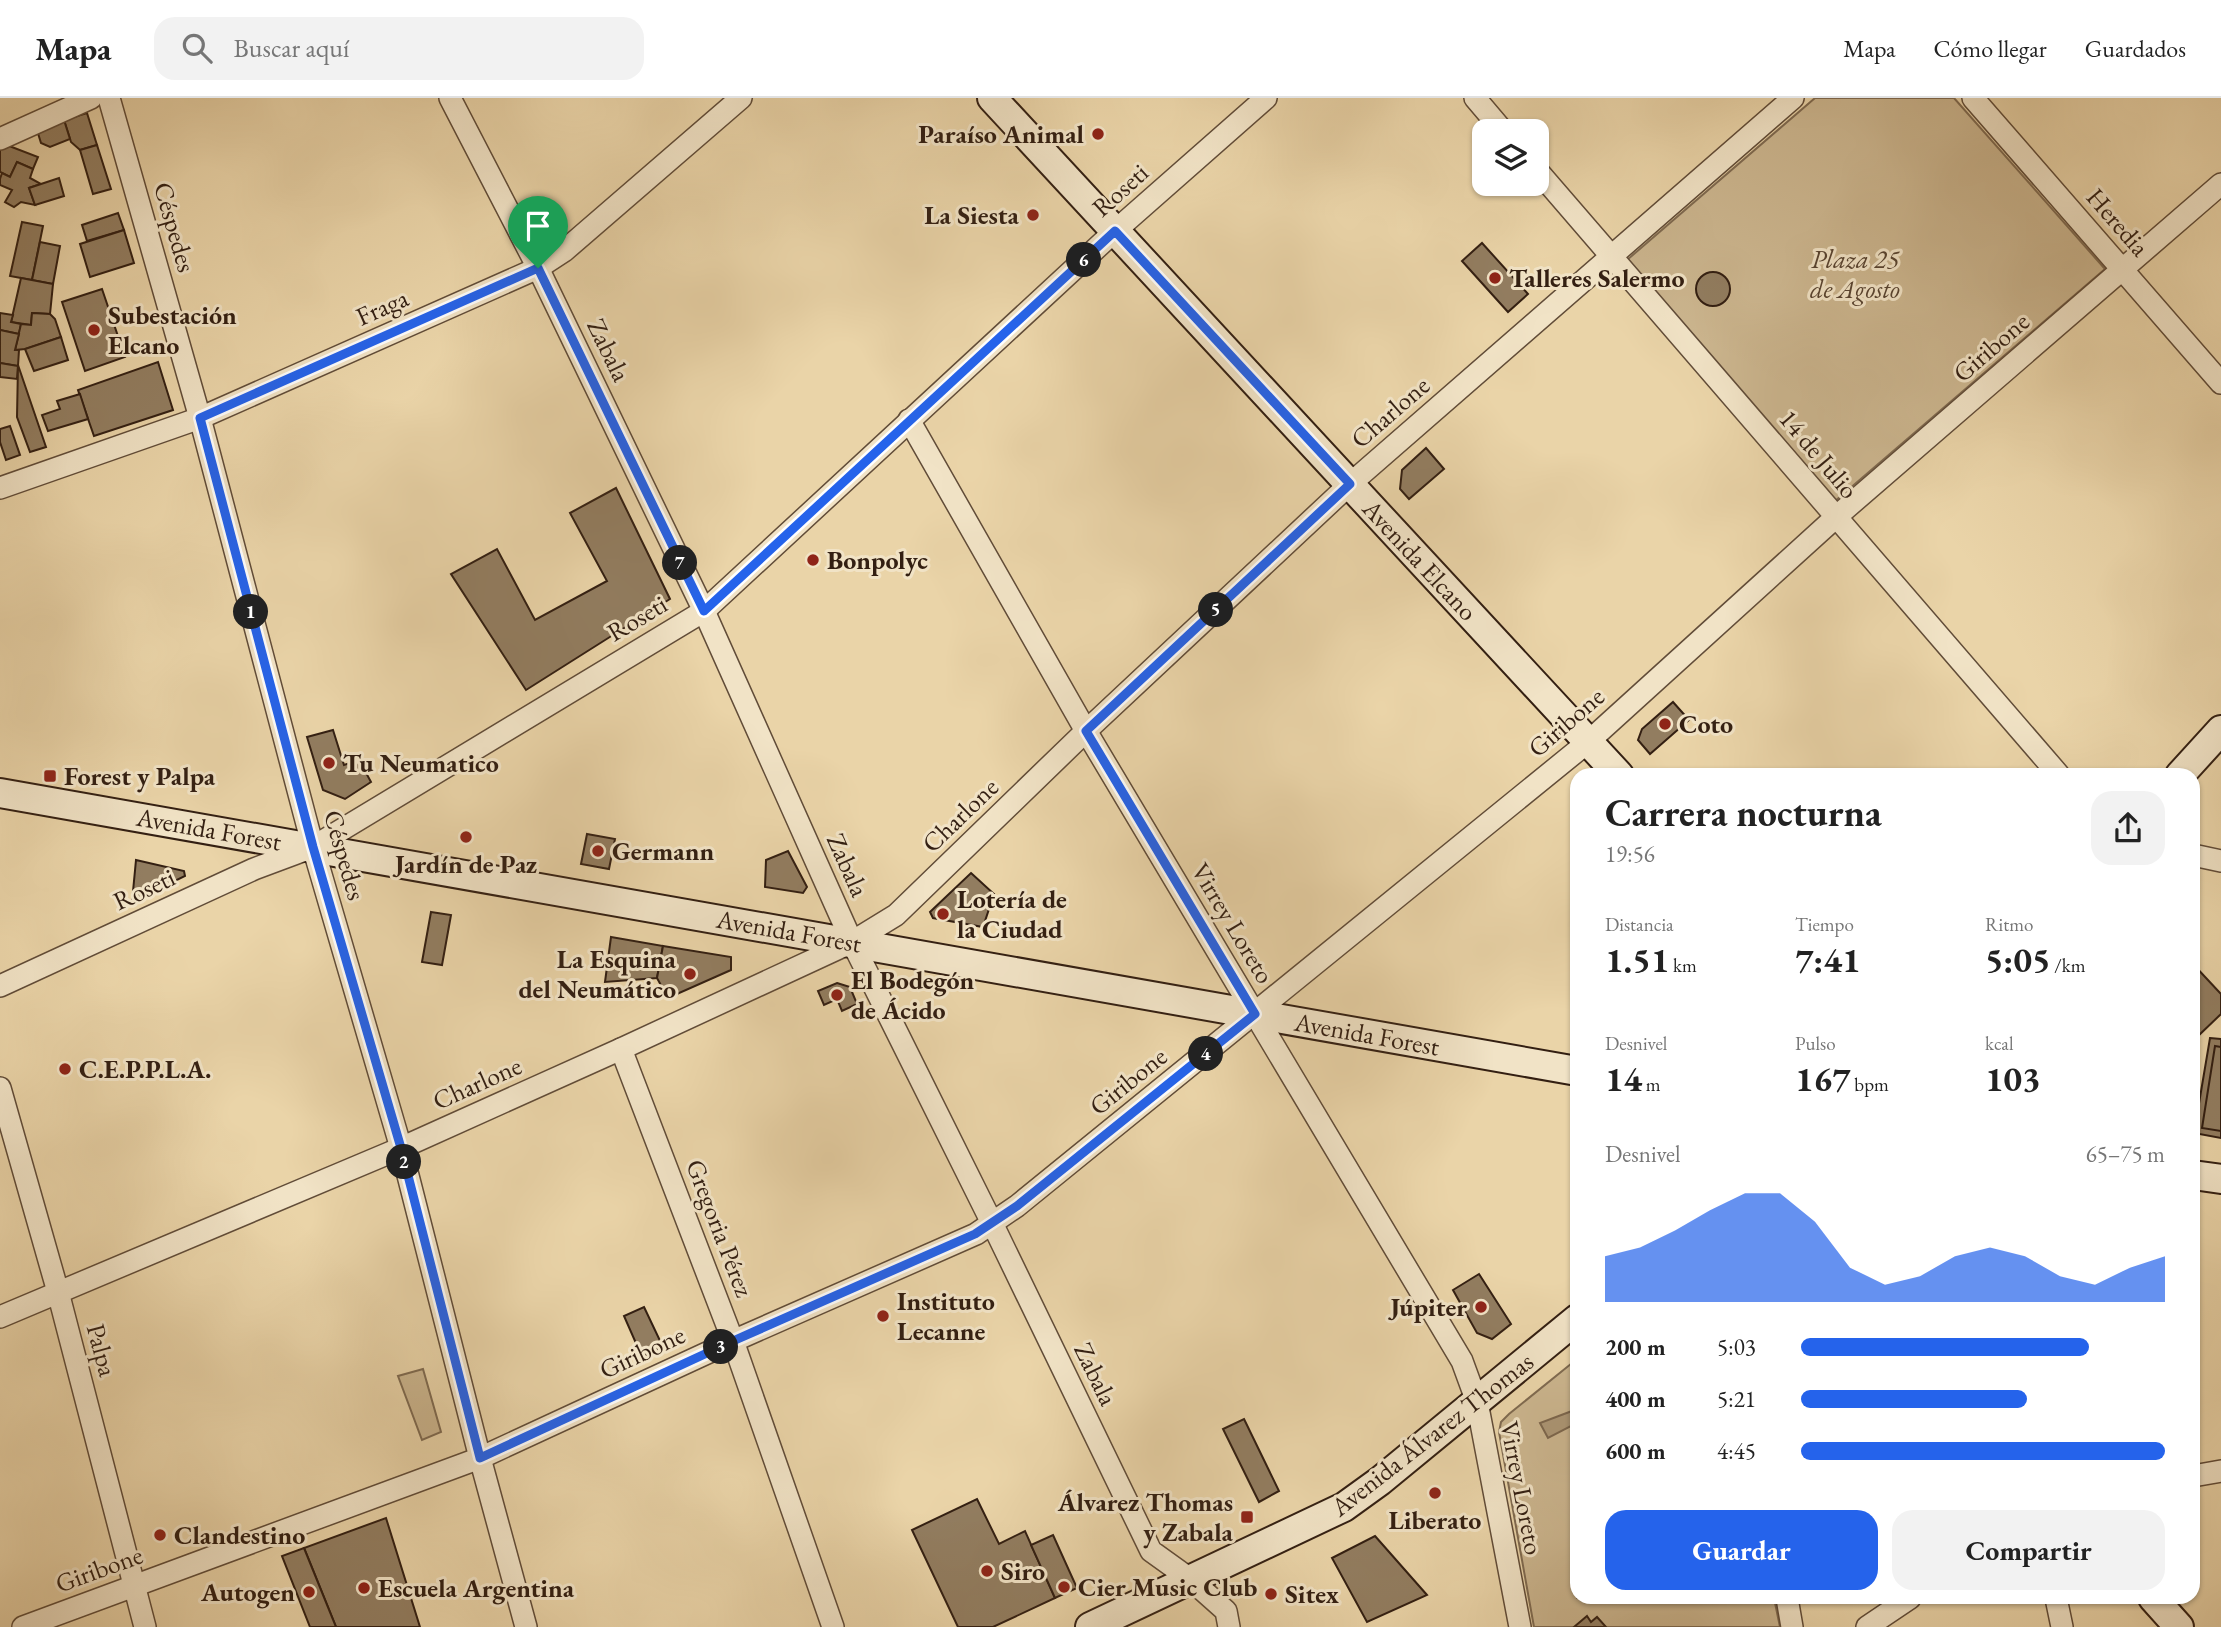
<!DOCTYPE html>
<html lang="es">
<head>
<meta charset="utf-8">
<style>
	body { margin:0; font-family:"EB Garamond",serif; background:#f2f2f2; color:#222; height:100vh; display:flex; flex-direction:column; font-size:26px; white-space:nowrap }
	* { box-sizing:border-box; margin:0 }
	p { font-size:23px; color:#767676 }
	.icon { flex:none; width:38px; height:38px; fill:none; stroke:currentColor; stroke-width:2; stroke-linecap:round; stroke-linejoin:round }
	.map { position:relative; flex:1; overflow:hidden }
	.sheet { position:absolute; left:1570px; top:670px; width:630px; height:836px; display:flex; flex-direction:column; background:#fff; border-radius:21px; box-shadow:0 2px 5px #0004 }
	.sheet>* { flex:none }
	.tools { position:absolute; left:1472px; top:21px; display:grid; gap:14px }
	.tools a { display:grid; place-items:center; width:77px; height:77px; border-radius:14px; background:#fff; box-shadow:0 2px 5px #0004; font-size:35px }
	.pin { position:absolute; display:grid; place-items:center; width:60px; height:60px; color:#fff; margin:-72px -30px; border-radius:50% 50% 50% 0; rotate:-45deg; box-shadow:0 0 7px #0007 }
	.pin .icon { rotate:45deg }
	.km { position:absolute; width:35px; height:35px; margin:-18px; border-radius:50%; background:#222; color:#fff; font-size:19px; line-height:35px; text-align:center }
	.round { display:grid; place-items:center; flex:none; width:74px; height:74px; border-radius:21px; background:#f2f2f2 }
	.headline { display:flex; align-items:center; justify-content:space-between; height:119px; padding:0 35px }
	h1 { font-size:38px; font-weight:700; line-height:52px }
	.metrics { display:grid; grid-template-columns:repeat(3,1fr); gap:10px; height:119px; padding:7px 35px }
	.metrics div { display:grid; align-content:center }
	.metrics b { font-size:35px; font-weight:700 }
	.metrics small { font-size:19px; font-weight:400 }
	.metrics p { font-size:19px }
	.chart { height:196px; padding:14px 35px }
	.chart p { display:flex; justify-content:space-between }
	.chart svg { width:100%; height:126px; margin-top:7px; fill:#2563eb; opacity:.7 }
	.primary-button { display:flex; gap:14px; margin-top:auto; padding:14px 35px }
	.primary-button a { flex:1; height:80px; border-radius:21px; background:#2563eb; color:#fff; font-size:28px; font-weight:700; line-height:80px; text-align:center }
	.primary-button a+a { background:#f2f2f2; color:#222 }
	ul { padding:0 35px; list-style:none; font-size:23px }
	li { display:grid; grid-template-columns:112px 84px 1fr; align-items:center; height:52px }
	li i { height:18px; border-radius:9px; background:#2563eb }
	header { display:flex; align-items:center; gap:42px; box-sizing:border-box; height:98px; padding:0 35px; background:#fff; border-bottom:2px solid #e0e0e0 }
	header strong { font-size:33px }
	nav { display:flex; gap:38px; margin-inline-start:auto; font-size:24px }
	.search { width:490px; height:63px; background:#f2f2f2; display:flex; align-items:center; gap:18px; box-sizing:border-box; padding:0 24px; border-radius:21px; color:#767676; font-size:26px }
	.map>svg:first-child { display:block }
</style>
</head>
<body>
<header>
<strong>Mapa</strong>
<div class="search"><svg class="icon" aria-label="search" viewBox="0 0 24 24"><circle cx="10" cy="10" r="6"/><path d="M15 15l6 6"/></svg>Buscar aquí</div>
<nav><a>Mapa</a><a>Cómo llegar</a><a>Guardados</a></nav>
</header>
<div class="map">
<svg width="2221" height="1529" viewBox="0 0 2221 1529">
	<rect width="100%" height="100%" fill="#ead4a8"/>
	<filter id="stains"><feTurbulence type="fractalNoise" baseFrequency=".00286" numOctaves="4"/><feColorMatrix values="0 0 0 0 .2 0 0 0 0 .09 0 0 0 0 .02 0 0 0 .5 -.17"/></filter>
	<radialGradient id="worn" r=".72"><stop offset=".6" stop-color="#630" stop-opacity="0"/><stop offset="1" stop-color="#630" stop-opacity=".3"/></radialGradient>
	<g fill="#cbb58e" stroke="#7f6a50" stroke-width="2">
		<path d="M1815 0H1954L2105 171 1834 404 1627 162Z"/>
		<path d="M1577 1261V1500H1774L1780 1529H1534L1499 1334 1501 1324 1509 1316Z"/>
		<path d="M423 1271 441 1334 422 1342 398 1278Z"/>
	</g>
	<path fill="#ac9675" stroke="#7c664d" stroke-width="2" d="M1572 1313 1577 1318V1325L1548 1340 1540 1325Z"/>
	<g fill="#927d60" stroke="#331f12" stroke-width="2">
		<path d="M87 15 97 47 80 52 71 44 64 22Z"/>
		<path d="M64 22 70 41 50 49 41 45 37 32Z"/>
		<path d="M4 46 38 59 33 71 17 64 10 79 0 74V49Z"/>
		<path d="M97 47 111 91 93 96 80 52Z"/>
		<path d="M17 64 33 71 30 80 41 86 29 90 35 107 21 104 14 109 5 104 12 92 0 87V81L2 75 10 79Z"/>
		<path d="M59 80 64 98 35 107 29 90Z"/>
		<path d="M118 115 124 132 87 143 82 127Z"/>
		<path d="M22 124 43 128 32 182 10 178Z"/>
		<path d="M124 132 134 165 90 179 80 146Z"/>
		<path d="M40 144 60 148 53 186 32 182Z"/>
		<path d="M1482 145 1528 196 1508 214 1462 163Z"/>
		<circle cx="1713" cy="191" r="17"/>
		<path d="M21 180 53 186 50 216 32 215 31 227 11 224Z"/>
		<path d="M102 191 125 259 85 273 62 204Z"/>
		<path d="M0 215 13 217 11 224 21 226 19 236 0 232Z"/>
		<path d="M32 215 50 216 55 221 61 239 25 251 15 252 21 226 31 227Z"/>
		<path d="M0 232 19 236 15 252H19L18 268 0 265Z"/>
		<path d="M61 239 68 262 34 273 25 251Z"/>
		<path d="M158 264 173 312 94 338 78 292Z"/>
		<path d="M0 265 18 268 17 281 0 279Z"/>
		<path d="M18 267 46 349 30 354 17 319Z"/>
		<path d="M80 296 88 321 48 333 42 317 60 311 57 303Z"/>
		<path d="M10 328 20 357 6 362 0 344V331Z"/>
		<path d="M1426 350 1444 371 1409 401 1400 391 1402 372Z"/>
		<path d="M616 390 670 501 526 592 451 476 497 451 535 522 607 483 570 415Z"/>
		<path d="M1673 604 1689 622 1650 656 1638 642 1642 631Z"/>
		<path d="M333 632 344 667 359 662 371 684 345 701 323 692 307 639Z"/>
		<path d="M587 736 615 741 609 771 581 766Z"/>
		<path d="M788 753 807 789 803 795 765 789 766 762Z"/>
		<path d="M136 762 184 773 185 778 132 804Z"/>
		<path d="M971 775 994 796 983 829 933 820 930 814Z"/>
		<path d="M431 814 451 817 442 867 422 864Z"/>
		<path d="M611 839 663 848 657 880 605 884Z"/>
		<path d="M663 848 731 859V872L668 900 657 880Z"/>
		<path d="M2193 866 2221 896V916L2197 939 2193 935Z"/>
		<path d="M837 885 850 889 857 906 842 913 837 901 824 907 818 893Z"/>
		<path d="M2210 940 2221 941V1040L2194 1035Z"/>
		<path d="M2215 948 2221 949V1033L2202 1030Z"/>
		<path d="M1479 1176 1511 1226 1492 1241 1477 1235 1453 1192Z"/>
		<path d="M644 1209 663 1249 642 1259 624 1218Z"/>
		<path d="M1244 1321 1279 1393 1259 1404 1223 1331Z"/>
		<path d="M977 1401 999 1446 1025 1433 1055 1500 993 1529H958L912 1432Z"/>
		<path d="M386 1420 420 1529H336L304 1450Z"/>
		<path d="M1053 1437 1077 1490 1055 1500 1031 1447Z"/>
		<path d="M1375 1438 1427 1497 1367 1524 1332 1460Z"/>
		<path d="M304 1450 336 1529H310L282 1458Z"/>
		<path d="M1587 1518 1591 1524 1597 1519 1606 1529H1574Z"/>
	</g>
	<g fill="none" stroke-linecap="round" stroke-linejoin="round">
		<g stroke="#614c38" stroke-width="24">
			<g id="minor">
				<path d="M109 0 200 320 313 749 401 1050 480 1360 526 1529"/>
				<path d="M450 0 538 170 704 513 852 844 992 1125 1151 1453 1190 1481 1226 1513 1229 1529"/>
				<path d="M1475 0 1503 33"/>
				<path d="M1973 0 2221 285"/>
				<path d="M0 41 91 0"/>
				<path d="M1536 71 2059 677"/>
				<path d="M909 322 1086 633 1462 1263 1477 1304 1520 1529"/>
				<path d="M0 390 200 320 538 170 564 153 741 0"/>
				<path d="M2193 757 2221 763"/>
				<path d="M0 888 254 771 313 749 704 513 1115 133 1266 0"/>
				<path d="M621 951 733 1243 833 1529"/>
				<path d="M0 990 58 1194 145 1529"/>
				<path d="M0 1219 401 1050 621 951 852 844 896 817 1086 633 1350 386 1793 0"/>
				<path d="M2193 1378 2221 1373"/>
				<path d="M1787 1500 1792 1529"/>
				<path d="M2056 1500 2062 1529"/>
				<path d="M23 1529 480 1360 733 1243 976 1136 1017 1108 1588 644 1836 419 2221 86"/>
				<path d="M1867 1529 1910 1500"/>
			</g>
		</g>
		<g stroke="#331f12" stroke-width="32">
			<g id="secondary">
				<path d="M992 0 1619 677"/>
				<path d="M2180 677 2221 632"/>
				<path d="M0 695 1577 973"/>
				<path d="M2193 1077 2221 1081"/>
				<path d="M2153 1500 2179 1529"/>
				<path d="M1090 1529 1344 1409 1380 1383 1577 1221"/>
			</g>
		</g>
		<use href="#minor" stroke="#f1e3c6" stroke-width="21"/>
		<use href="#secondary" stroke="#f1e3c6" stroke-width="28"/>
	</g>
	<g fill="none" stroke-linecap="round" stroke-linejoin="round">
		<g stroke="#fff" stroke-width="14">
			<path id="route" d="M1115 133 1350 386 1086 633 1255 916 1017 1108 975 1136 733 1243 480 1360 401 1050 313 749 200 320 538 170 704 513Z"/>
		</g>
		<use href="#route" stroke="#2563eb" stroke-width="9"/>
	</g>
	<g fill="#8f2418" stroke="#f1e3c6" stroke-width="2.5">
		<circle cx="1098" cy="36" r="7"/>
		<circle cx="1033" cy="117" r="7"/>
		<circle cx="1495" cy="180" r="7"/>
		<circle cx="94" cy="232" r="7"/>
		<circle cx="813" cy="462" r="7"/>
		<circle cx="1665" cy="626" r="7"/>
		<circle cx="329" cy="665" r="7"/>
		<rect x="43" y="671" width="14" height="14" rx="3.5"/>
		<circle cx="466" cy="739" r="7"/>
		<circle cx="598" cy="753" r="7"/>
		<circle cx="943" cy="816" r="7"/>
		<circle cx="690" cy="876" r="7"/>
		<circle cx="837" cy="897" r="7"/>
		<circle cx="65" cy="971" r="7"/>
		<circle cx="1481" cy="1209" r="7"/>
		<circle cx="883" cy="1218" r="7"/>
		<circle cx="1435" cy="1395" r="7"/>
		<rect x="1240" y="1412" width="14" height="14" rx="3.5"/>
		<circle cx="160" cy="1437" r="7"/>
		<circle cx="987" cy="1473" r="7"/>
		<circle cx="1064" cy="1489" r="7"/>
		<circle cx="364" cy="1490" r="7"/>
		<circle cx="309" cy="1494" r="7"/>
		<circle cx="1271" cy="1496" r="7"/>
	</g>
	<g text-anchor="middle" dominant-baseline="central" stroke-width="6" stroke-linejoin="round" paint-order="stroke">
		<g font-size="26" font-weight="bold" fill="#331f12" stroke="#f1e3c6" text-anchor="start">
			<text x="1084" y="36" text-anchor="end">Paraíso Animal</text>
			<text x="1019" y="117" text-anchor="end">La Siesta</text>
			<text x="1509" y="180">Talleres Salermo</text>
			<text x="108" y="217">Subestación<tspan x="108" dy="30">Elcano</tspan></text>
			<text x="827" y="462">Bonpolyc</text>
			<text x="1679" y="626">Coto</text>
			<text x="343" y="665">Tu Neumatico</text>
			<text x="64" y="678">Forest y Palpa</text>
			<text x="612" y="753">Germann</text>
			<text x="466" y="766" text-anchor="middle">Jardín de Paz</text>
			<text x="957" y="801">Lotería de<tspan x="957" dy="30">la Ciudad</tspan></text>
			<text x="676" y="861" text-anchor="end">La Esquina<tspan x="676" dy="30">del Neumático</tspan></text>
			<text x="851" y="882">El Bodegón<tspan x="851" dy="30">de Ácido</tspan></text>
			<text x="79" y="971">C.E.P.P.L.A.</text>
			<text x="897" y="1203">Instituto<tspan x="897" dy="30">Lecanne</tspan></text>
			<text x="1467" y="1209" text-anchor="end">Júpiter</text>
			<text x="1233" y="1404" text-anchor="end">Álvarez Thomas<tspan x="1233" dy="30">y Zabala</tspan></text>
			<text x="1435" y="1422" text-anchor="middle">Liberato</text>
			<text x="174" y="1437">Clandestino</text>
			<text x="1001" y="1473">Siro</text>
			<text x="1078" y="1489">Cier Music Club</text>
			<text x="378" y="1490">Escuela Argentina</text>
			<text x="295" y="1494" text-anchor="end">Autogen</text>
			<text x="1285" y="1496">Sitex</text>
		</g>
		<g font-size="26" fill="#331f12" stroke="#f1e3c6">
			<text transform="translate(1120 92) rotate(-42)">Roseti</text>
			<text transform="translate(2118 124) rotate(49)">Heredia</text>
			<text transform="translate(175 129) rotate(74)">Céspedes</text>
			<text transform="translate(382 209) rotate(-24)">Fraga</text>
			<text transform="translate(1991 249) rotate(-41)">Giribone</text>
			<text transform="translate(609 252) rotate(64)">Zabala</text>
			<text transform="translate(1390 314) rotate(-41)">Charlone</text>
			<text transform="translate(1819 356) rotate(50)">14 de Julio</text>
			<text transform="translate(1420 462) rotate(47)">Avenida Elcano</text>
			<text transform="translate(637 520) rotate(-31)">Roseti</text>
			<text transform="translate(1566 624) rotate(-41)">Giribone</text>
			<text transform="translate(960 717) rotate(-44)">Charlone</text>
			<text transform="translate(209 731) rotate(10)">Avenida Forest</text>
			<text transform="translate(345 757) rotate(74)">Céspedes</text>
			<text transform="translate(848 767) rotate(66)">Zabala</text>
			<text transform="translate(144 791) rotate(-25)">Roseti</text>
			<text transform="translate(1233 825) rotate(59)">Virrey Loreto</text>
			<text transform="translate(789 833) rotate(10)">Avenida Forest</text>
			<text transform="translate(1367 936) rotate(10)">Avenida Forest</text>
			<text transform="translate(1128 983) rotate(-39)">Giribone</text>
			<text transform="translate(477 985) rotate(-24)">Charlone</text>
			<text transform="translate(720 1130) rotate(69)">Gregoria Pérez</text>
			<text transform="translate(102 1252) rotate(75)">Palpa</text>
			<text transform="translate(642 1254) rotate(-25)">Giribone</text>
			<text transform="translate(1096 1276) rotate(64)">Zabala</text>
			<text transform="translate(1432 1336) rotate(-38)">Avenida Álvarez Thomas</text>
			<text transform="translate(1522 1390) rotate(79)">Virrey Loreto</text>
			<text transform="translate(99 1471) rotate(-20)">Giribone</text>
		</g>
		<g font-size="26" font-style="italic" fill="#594431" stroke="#f1e3c6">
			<text x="1855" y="161">Plaza 25<tspan x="1855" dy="30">de Agosto</tspan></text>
		</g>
	</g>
	<rect width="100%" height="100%" filter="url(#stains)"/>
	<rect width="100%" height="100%" fill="url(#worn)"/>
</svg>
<div class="tools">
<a><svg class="icon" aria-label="layers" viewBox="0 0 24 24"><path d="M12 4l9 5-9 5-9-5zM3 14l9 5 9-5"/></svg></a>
</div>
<div class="pin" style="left:538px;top:170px;background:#1e9e55"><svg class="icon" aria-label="arrive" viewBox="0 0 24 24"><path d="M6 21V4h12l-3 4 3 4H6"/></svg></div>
<b class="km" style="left:251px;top:514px">1</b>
<b class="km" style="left:404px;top:1064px">2</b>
<b class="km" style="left:721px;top:1249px">3</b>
<b class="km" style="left:1206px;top:956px">4</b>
<b class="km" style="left:1216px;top:512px">5</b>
<b class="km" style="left:1084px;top:162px">6</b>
<b class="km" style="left:680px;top:465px">7</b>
<section class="sheet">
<div class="headline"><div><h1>Carrera nocturna</h1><p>19:56</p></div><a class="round"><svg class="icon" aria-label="share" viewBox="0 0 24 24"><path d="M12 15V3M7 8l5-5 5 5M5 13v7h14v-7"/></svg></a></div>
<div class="metrics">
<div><p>Distancia</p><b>1.51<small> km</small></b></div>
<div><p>Tiempo</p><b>7:41</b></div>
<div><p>Ritmo</p><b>5:05<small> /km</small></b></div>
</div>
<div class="metrics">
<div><p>Desnivel</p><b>14<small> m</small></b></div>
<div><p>Pulso</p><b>167<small> bpm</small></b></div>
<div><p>kcal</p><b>103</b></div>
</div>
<div class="chart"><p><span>Desnivel</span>65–75 m</p>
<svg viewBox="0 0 160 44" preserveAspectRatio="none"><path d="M0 44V28L10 25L20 19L30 12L40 6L50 6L60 16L70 32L80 38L90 35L100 28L110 25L120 28L130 35L140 38L150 32L160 28V44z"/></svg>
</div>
<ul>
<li><b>200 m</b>5:03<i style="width:79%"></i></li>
<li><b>400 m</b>5:21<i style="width:62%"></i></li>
<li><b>600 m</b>4:45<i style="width:100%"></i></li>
</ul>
<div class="primary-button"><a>Guardar</a><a>Compartir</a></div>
</section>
</div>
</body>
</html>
